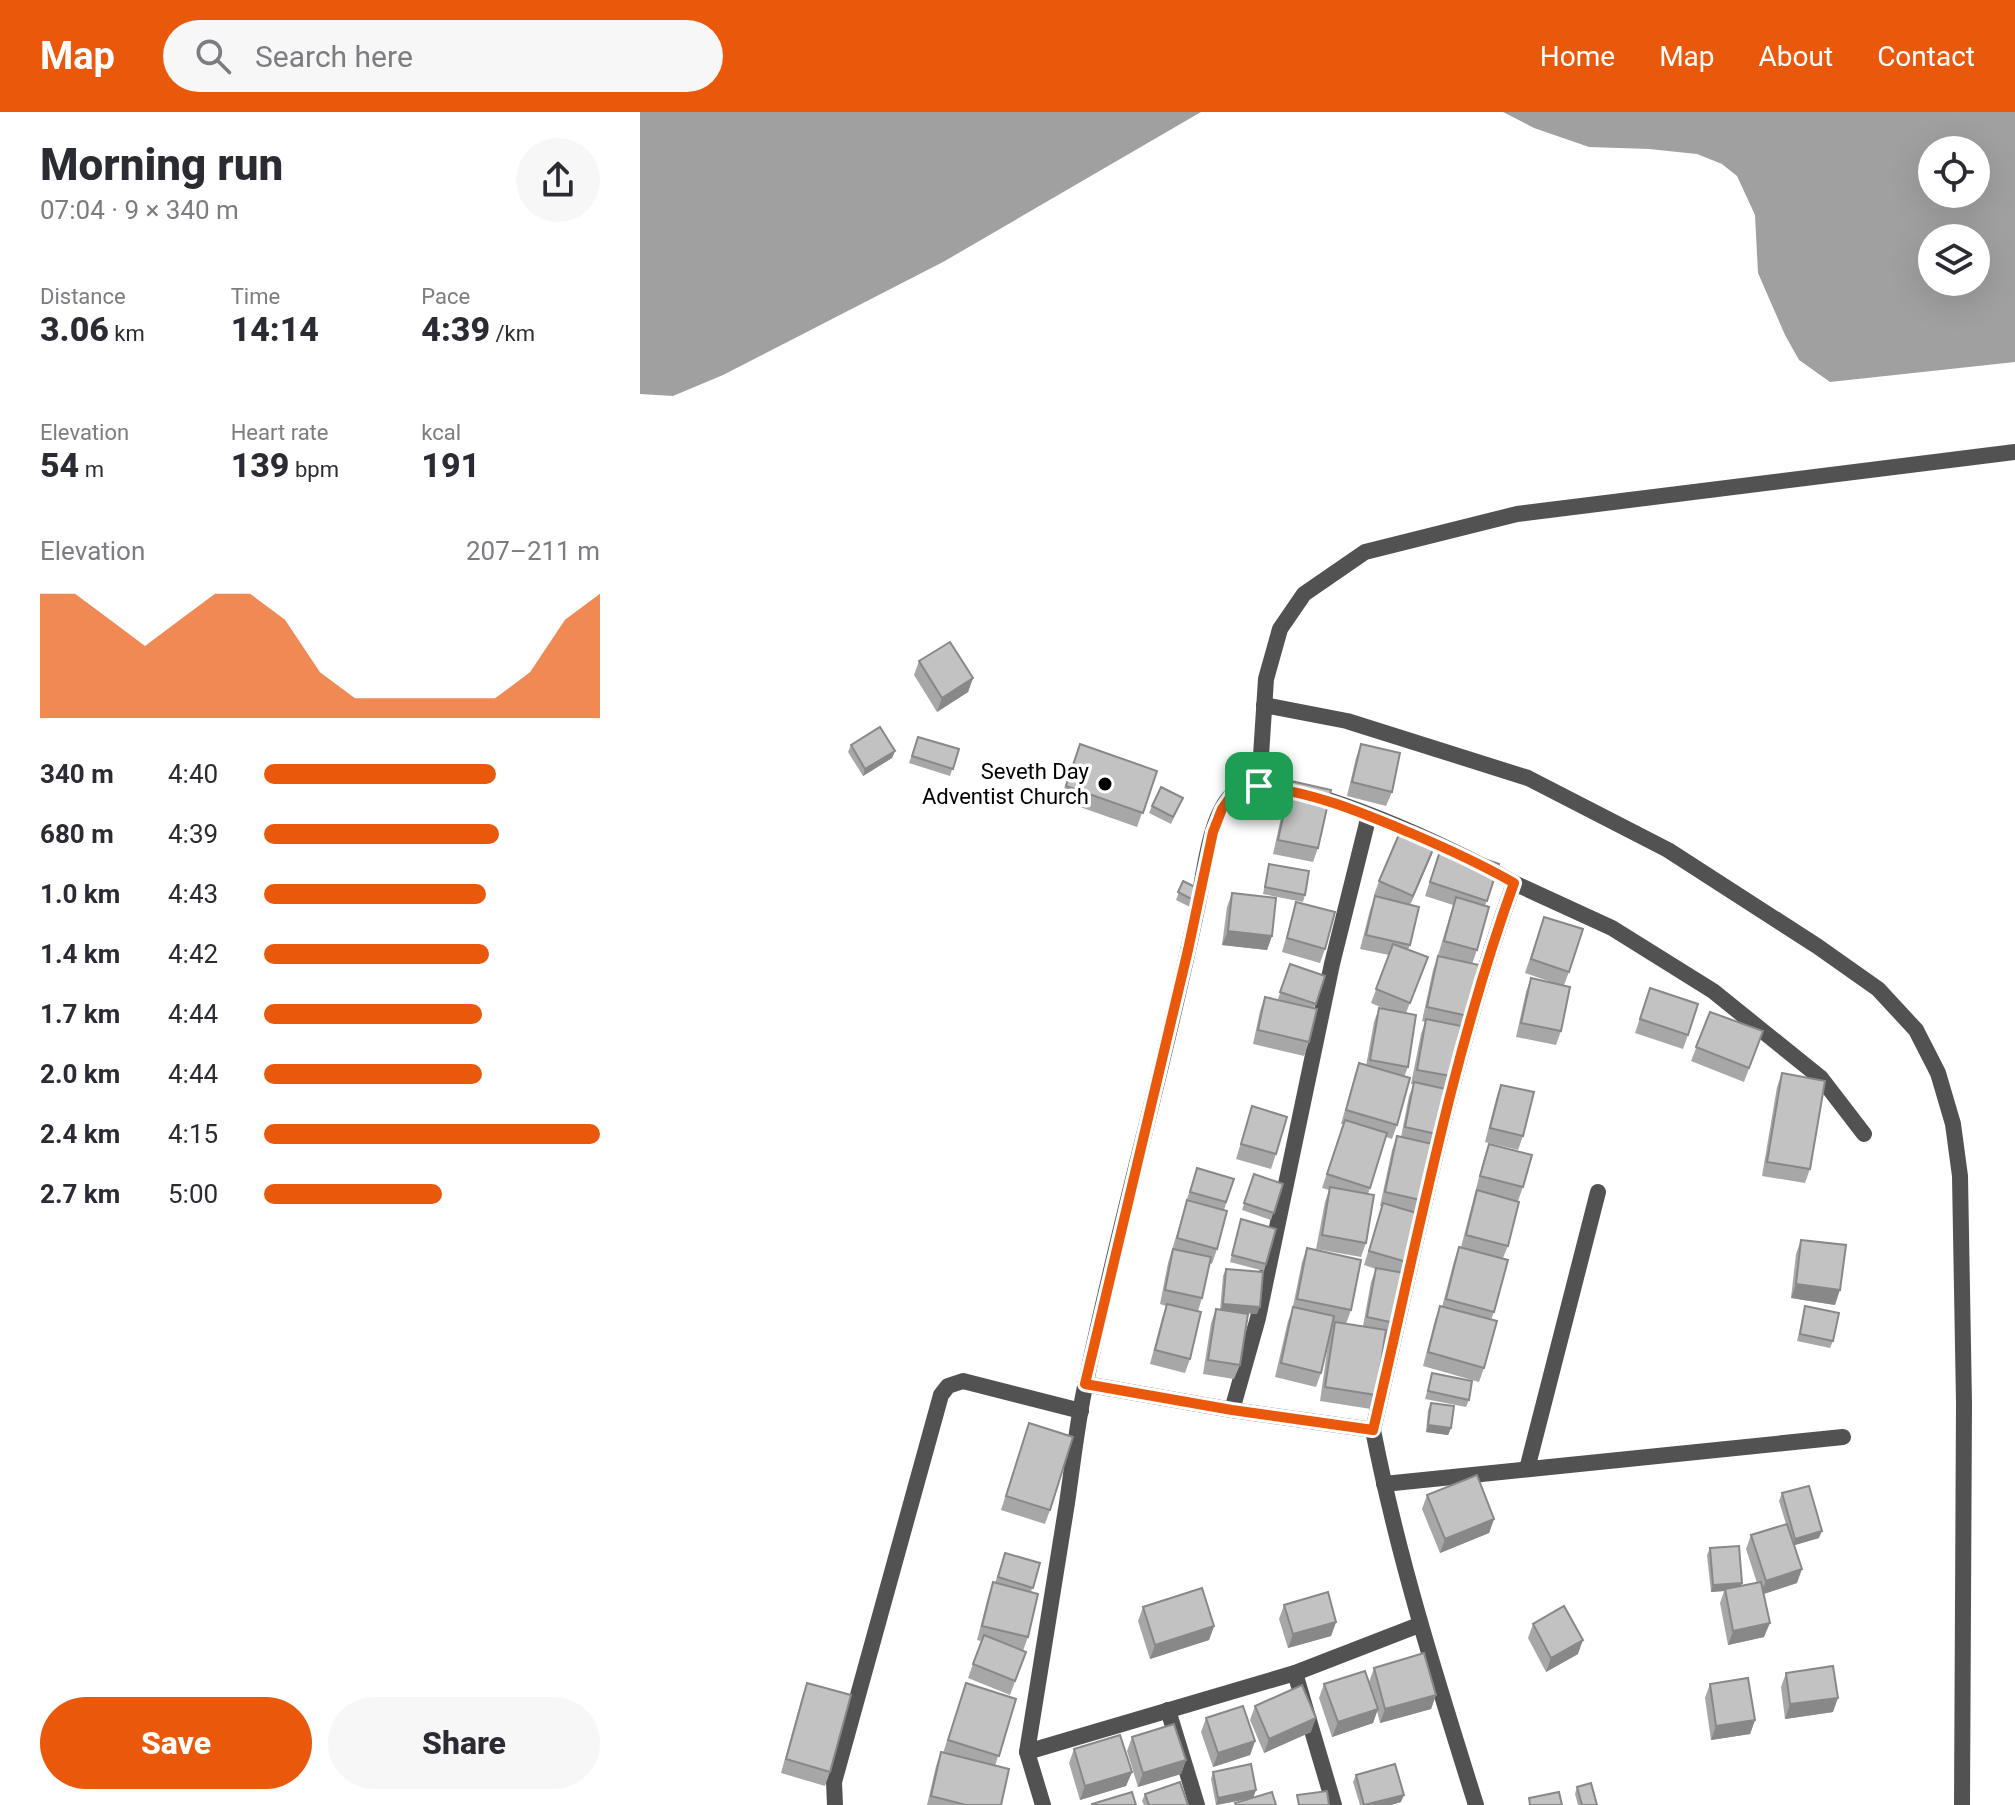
<!DOCTYPE html>
<html lang="en">
<head>
<meta charset="utf-8">
<style>
	body { margin:0; font-family:Roboto,sans-serif; background:#f7f7f7; color:#2b2b33; height:100vh; display:flex; flex-direction:column; font-size:30px; white-space:nowrap }
	* { box-sizing:border-box; margin:0 }
	p { font-size:26px; color:#7c7c81 }
	.icon { flex:none; width:44px; height:44px; fill:none; stroke:currentColor; stroke-width:2; stroke-linecap:round; stroke-linejoin:round }
	.map { position:relative; flex:1; overflow:hidden }
	.sheet { display:flex; flex-direction:column; background:#fff; width:640px }
	.sheet>* { flex:none }
	.fabs { position:absolute; left:1278px; top:24px; display:grid; gap:16px }
	.fabs a { display:grid; place-items:center; width:72px; height:72px; border-radius:50%; background:#fff; box-shadow:0 8px 32px #0002; font-size:40px }
	.pin { position:absolute; display:grid; place-items:center; width:68px; height:68px; color:#fff; margin:-34px; border-radius:16px; box-shadow:0 4px 12px #0006 }
	.round { display:grid; place-items:center; flex:none; width:84px; height:84px; border-radius:42px; background:#f7f7f7 }
	.headline { display:flex; align-items:center; justify-content:space-between; height:136px; padding:0 40px }
	h1 { font-size:44px; font-weight:800; line-height:60px }
	.stats { display:grid; grid-template-columns:repeat(3,1fr); gap:12px; height:136px; padding:8px 40px }
	.stats div { display:grid; align-content:center }
	.stats b { font-size:34px; font-weight:800 }
	.stats small { font-size:22px; font-weight:400 }
	.stats p { font-size:22px }
	.chart { height:224px; padding:16px 40px }
	.chart p { display:flex; justify-content:space-between }
	.chart svg { width:100%; height:144px; margin-top:8px; fill:#ea580c; opacity:.7 }
	.action { display:flex; gap:16px; margin-top:auto; padding:16px 40px }
	.action a { flex:1; height:92px; border-radius:48px; background:#ea580c; color:#fff; font-size:32px; font-weight:800; line-height:92px; text-align:center }
	.action a+a { background:#f7f7f7; color:#2b2b33 }
	ul { padding:0 40px; list-style:none; font-size:26px }
	li { display:grid; grid-template-columns:128px 96px 1fr; align-items:center; height:60px }
	li i { height:20px; border-radius:10px; background:#ea580c }
	header { display:flex; align-items:center; gap:48px; box-sizing:border-box; height:112px; padding:0 40px; background:#ea580c; color:#fff }
	header strong { font-size:38px }
	nav { display:flex; gap:44px; margin-inline-start:auto; font-size:28px }
	.search { width:560px; height:72px; background:#f7f7f7; display:flex; align-items:center; gap:20px; box-sizing:border-box; padding:0 28px; border-radius:44px; color:#7c7c81; font-size:30px }
	main { display:flex; flex:1; min-height:0 }
	.map>svg:first-child { display:block }
</style>
</head>
<body>
<header>
<strong>Map</strong>
<div class="search"><svg class="icon" aria-label="search" viewBox="0 0 24 24"><circle cx="10" cy="10" r="6"/><path d="M15 15l6 6"/></svg>Search here</div>
<nav><a>Home</a><a>Map</a><a>About</a><a>Contact</a></nav>
</header>
<main>
<section class="sheet">
<div class="headline"><div><h1>Morning run</h1><p>07:04 · 9 × 340 m</p></div><a class="round"><svg class="icon" aria-label="share" viewBox="0 0 24 24"><path d="M12 15V3M7 8l5-5 5 5M5 13v7h14v-7"/></svg></a></div>
<div class="stats">
<div><p>Distance</p><b>3.06<small> km</small></b></div>
<div><p>Time</p><b>14:14</b></div>
<div><p>Pace</p><b>4:39<small> /km</small></b></div>
</div>
<div class="stats">
<div><p>Elevation</p><b>54<small> m</small></b></div>
<div><p>Heart rate</p><b>139<small> bpm</small></b></div>
<div><p>kcal</p><b>191</b></div>
</div>
<div class="chart"><p><span>Elevation</span>207–211 m</p>
<svg viewBox="0 0 160 44" preserveAspectRatio="none"><path d="M0 44V6L10 6L20 14L30 22L40 14L50 6L60 6L70 14L80 30L90 38L100 38L110 38L120 38L130 38L140 30L150 14L160 6V44z"/></svg>
</div>
<ul>
<li><b>340 m</b>4:40<i style="width:69%"></i></li>
<li><b>680 m</b>4:39<i style="width:70%"></i></li>
<li><b>1.0 km</b>4:43<i style="width:66%"></i></li>
<li><b>1.4 km</b>4:42<i style="width:67%"></i></li>
<li><b>1.7 km</b>4:44<i style="width:65%"></i></li>
<li><b>2.0 km</b>4:44<i style="width:65%"></i></li>
<li><b>2.4 km</b>4:15<i style="width:100%"></i></li>
<li><b>2.7 km</b>5:00<i style="width:53%"></i></li>
</ul>
<div class="action"><a>Save</a><a>Share</a></div>
</section>
<div class="map">
<svg width="1375" height="1693" viewBox="0 0 1375 1693">
	<rect width="100%" height="100%" fill="#fff"/>
	<g fill="#a0a0a0" fill-rule="evenodd">
		<path d="M0 0H561L303 150 83 263 33 284 0 282Z"/>
		<path d="M863 0H1375V250L1190 270 1159 248 1145 223 1118 161 1115 103 1097 64 1082 52 1057 42 1009 37 949 35 894 16ZM1336 38V82H1292V38ZM1336 126V170H1292V126Z"/>
	</g>
	<g fill="none" stroke-linecap="round" stroke-linejoin="round">
		<g stroke="#525252" stroke-width="16">
			<path d="M624 593 707 609 888 666 1028 738 1177 834 1238 877 1276 918 1298 961 1313 1012 1320 1064 1324 1291 1322 1693"/>
			<path d="M619 674 626 567 640 517 664 482 725 440 877 402 1375 340"/>
		</g>
		<g stroke="#525252" stroke-width="16">
			<path d="M729 703 692 852 618 1206 592 1298 733 1318"/>
			<path d="M874 771 972 816 1073 879 1181 966 1224 1022"/>
			<path d="M445 1272 592 1298"/>
			<path d="M887 1357 958 1080"/>
			<path d="M744 1372 1203 1325"/>
			<path d="M655 1561 694 1693"/>
			<path d="M528 1598 557 1693"/>
			<path d="M387 1640 655 1561 779 1513"/>
			<path d="M195 1693 194 1670 301 1283 308 1274 323 1269 441 1299"/>
			<path d="M403 1693 387 1640C400 1557 413 1474 427 1391 433 1351 437 1310 446 1270 479 1110 525 952 558 792 564 763 570 695 597 679 643 653 829 744 874 771 810 947 776 1136 733 1318 758 1446 797 1569 836 1693"/>
		</g>
	</g>
	<g fill="#a7a7a7">
		<path d="M279 549 333 566 328 580 297 600 274 563Z"/>
		<path d="M278 625 319 637 310 664 269 651Z"/>
		<path d="M440 632 517 659 497 715 420 688Z"/>
		<path d="M721 632 752 680 746 694 707 684 716 646Z"/>
		<path d="M211 633 255 639 252 646 223 664 208 640Z"/>
		<path d="M651 669 678 736 673 750 633 742 646 683Z"/>
		<path d="M540 693 531 712 509 701 512 694Z"/>
		<path d="M802 733 859 752 845 794 837 838 832 852 828 904 823 918 820 917 811 964 807 977 801 1023 797 1033 785 1089 780 1102 770 1151 765 1165H764L755 1211 750 1225 745 1224 736 1283 731 1297 680 1289 689 1225 681 1261 676 1275 635 1265 648 1209 652 1199 662 1150 667 1136 711 1198 706 1212 723 1214 731 1170 736 1157 724 1153 742 1094H740L752 1038 757 1024 761 1025 769 984 774 972H771L781 922 785 910 782 909 793 858 798 844 816 848 798 843 813 793 785 784Z"/>
		<path d="M792 742 770 792V833L768 838 788 845 766 901 768 955 764 965 757 1013 752 1027 746 1025 728 1082 726 1131 721 1145 676 1137 685 1090 689 1078 682 1076 703 1012H701L714 966 719 951 726 954 734 910 739 896 747 898 731 891 749 843 720 837 730 798 735 784 738 785 734 783 739 769Z"/>
		<path d="M629 752 665 783 663 790 623 782Z"/>
		<path d="M543 769 561 778 552 796 536 788Z"/>
		<path d="M592 781 632 824 627 838 582 833 587 795Z"/>
		<path d="M656 790 685 837 680 851 642 840Z"/>
		<path d="M899 819 929 860 924 873 921 919 916 933 876 925 886 880 891 866 917 872 885 861Z"/>
		<path d="M650 852 685 864 674 896 669 930 664 944 613 932 620 899 625 885 643 889 638 887Z"/>
		<path d="M1010 876 1048 923 1043 937 995 921Z"/>
		<path d="M1070 900 1123 919 1104 970 1051 949Z"/>
		<path d="M1142 961 1170 1057 1165 1071 1122 1064 1137 975Z"/>
		<path d="M861 973 883 1024 878 1038 845 1030 856 987Z"/>
		<path d="M612 994 636 1042 631 1057 596 1047Z"/>
		<path d="M849 1032 883 1075 878 1089 868 1134 863 1146 854 1200 851 1208 844 1256 839 1270 783 1254 795 1208 800 1194 802 1195 814 1149 819 1135H821L844 1046Z"/>
		<path d="M557 1056 594 1067 584 1098 547 1087Z"/>
		<path d="M614 1062 643 1072 631 1108 602 1098Z"/>
		<path d="M547 1088 577 1137 572 1152 570 1151 562 1186 558 1199 550 1247 545 1261 510 1252 522 1206 526 1194 520 1192 528 1151Z"/>
		<path d="M601 1107 626 1152 624 1159 590 1150Z"/>
		<path d="M1161 1128 1195 1193 1151 1186 1156 1142Z"/>
		<path d="M586 1157 617 1202 594 1200 600 1253 594 1267 563 1262 571 1211 576 1197 580 1198 583 1164Z"/>
		<path d="M1165 1194 1193 1229 1190 1236 1157 1229Z"/>
		<path d="M792 1261 829 1288 826 1295 785 1287Z"/>
		<path d="M791 1291 811 1316 808 1323 786 1320 788 1298Z"/>
		<path d="M389 1311 410 1398 405 1412 361 1398Z"/>
		<path d="M1142 1381 1179 1426 1154 1433 1157 1471 1124 1482V1525L1088 1533 1080 1491 1084 1479 1071 1480 1067 1443 1070 1436 1102 1471 1101 1474 1117 1471 1106 1437 1111 1423 1146 1412 1139 1389Z"/>
		<path d="M787 1383 854 1407 849 1421 800 1441 782 1397Z"/>
		<path d="M365 1441 400 1451 391 1480 388 1525 383 1539 386 1540 370 1583 328 1566 341 1529 337 1528 348 1485 353 1470 355 1471Z"/>
		<path d="M644 1493 696 1510 691 1524 648 1536 639 1507Z"/>
		<path d="M503 1495 574 1514 569 1528 510 1547 498 1509Z"/>
		<path d="M893 1512 938 1542 906 1560 888 1526Z"/>
		<path d="M734 1556 796 1583 791 1597 740 1611 737 1599 733 1611 692 1625 679 1586 684 1572 729 1570Z"/>
		<path d="M1146 1561 1193 1600 1145 1607 1141 1575Z"/>
		<path d="M167 1571 190 1660 185 1674 141 1661 162 1585Z"/>
		<path d="M326 1571 376 1587 355 1654 361 1693H287L296 1654 301 1640 303 1641Z"/>
		<path d="M1070 1572 1115 1608 1110 1622 1071 1628 1065 1586Z"/>
		<path d="M615 1594 671 1620 624 1641 610 1608Z"/>
		<path d="M566 1606 615 1629 610 1643 573 1655 561 1620Z"/>
		<path d="M492 1625 546 1648 541 1662 498 1675 487 1639Z"/>
		<path d="M434 1637 492 1660 486 1674 440 1688 429 1651Z"/>
		<path d="M573 1660 616 1678 613 1686 576 1693 571 1667Z"/>
		<path d="M716 1663 761 1690 751 1693H720L713 1670Z"/>
		<path d="M937 1675 957 1693H938L935 1682Z"/>
		<path d="M505 1682 548 1693H504L502 1689Z"/>
	</g>
	<g fill="#888">
		<path d="M333 566 328 580 297 600 302 586Z"/>
		<path d="M255 639 252 646 223 664 225 657Z"/>
		<path d="M797 728 792 742 768 798 773 784Z"/>
		<path d="M588 819 632 824 627 838 582 833Z"/>
		<path d="M1156 1172 1200 1178 1195 1193 1151 1186Z"/>
		<path d="M583 1192 620 1195 617 1202 580 1199Z"/>
		<path d="M788 1313 811 1316 808 1323 786 1320Z"/>
		<path d="M854 1407 849 1421 800 1441 805 1427Z"/>
		<path d="M1182 1419 1179 1426 1152 1434 1155 1427Z"/>
		<path d="M1162 1457 1157 1471 1120 1483 1126 1469Z"/>
		<path d="M1102 1471 1099 1478 1085 1477 1084 1479 1071 1480 1073 1473Z"/>
		<path d="M696 1510 691 1524 648 1536 653 1522Z"/>
		<path d="M1130 1511 1124 1525 1088 1533 1093 1519Z"/>
		<path d="M574 1514 569 1528 510 1547 515 1533Z"/>
		<path d="M943 1528 938 1542 906 1560 911 1546Z"/>
		<path d="M796 1583 791 1597 740 1611 745 1597Z"/>
		<path d="M1198 1586 1193 1600 1145 1607 1150 1592Z"/>
		<path d="M738 1597 733 1611 692 1625 698 1610Z"/>
		<path d="M676 1606 671 1620 624 1641 629 1627Z"/>
		<path d="M1115 1608 1110 1622 1071 1628 1076 1614Z"/>
		<path d="M615 1629 610 1643 573 1655 578 1641Z"/>
		<path d="M546 1648 541 1662 498 1675 503 1661Z"/>
		<path d="M492 1660 486 1674 440 1688 445 1674Z"/>
		<path d="M616 1678 613 1686 576 1693 578 1686Z"/>
		<path d="M764 1683 761 1690 751 1693H728Z"/>
	</g>
	<g fill="#c2c2c2" stroke="#888" stroke-width="2">
		<path d="M310 530 333 566 302 586 279 549Z"/>
		<path d="M240 615 255 639 225 657 211 633Z"/>
		<path d="M278 625 319 637 313 657 272 644Z"/>
		<path d="M440 632 517 659 503 701 426 674Z"/>
		<path d="M721 632 760 641 752 680 712 670Z"/>
		<path d="M651 669 691 678 678 736 638 728Z"/>
		<path d="M521 675 543 686 533 705 512 694Z"/>
		<path d="M763 713 797 728 773 784 739 769Z"/>
		<path d="M802 733 859 752 847 789 790 770Z"/>
		<path d="M629 752 669 759 665 783 625 775Z"/>
		<path d="M543 769 561 778 555 789 538 780Z"/>
		<path d="M592 781 636 786 632 824 588 819Z"/>
		<path d="M735 784 779 795 770 833 726 823Z"/>
		<path d="M816 785 849 795 837 838 804 829Z"/>
		<path d="M656 790 695 800 685 837 647 826Z"/>
		<path d="M904 805 943 817 929 860 891 847Z"/>
		<path d="M753 832 788 845 770 891 736 877Z"/>
		<path d="M798 844 839 853 828 904 787 895Z"/>
		<path d="M650 852 685 864 676 892 640 880Z"/>
		<path d="M891 866 930 875 921 919 881 911Z"/>
		<path d="M1010 876 1058 892 1048 923 1000 907Z"/>
		<path d="M625 885 677 897 669 930 618 918Z"/>
		<path d="M739 896 776 903 768 955 730 948Z"/>
		<path d="M1070 900 1123 919 1109 956 1056 935Z"/>
		<path d="M786 907 821 914 811 964 777 958Z"/>
		<path d="M719 951 770 966 757 1013 706 998Z"/>
		<path d="M1142 961 1185 969 1170 1057 1127 1050Z"/>
		<path d="M774 970 810 978 801 1023 765 1015Z"/>
		<path d="M861 973 894 980 883 1024 850 1016Z"/>
		<path d="M612 994 647 1005 636 1042 601 1032Z"/>
		<path d="M705 1008 747 1021 730 1076 687 1062Z"/>
		<path d="M757 1024 797 1033 785 1089 745 1080Z"/>
		<path d="M849 1032 892 1043 883 1075 840 1064Z"/>
		<path d="M557 1056 594 1067 586 1090 550 1080Z"/>
		<path d="M614 1062 643 1072 634 1101 604 1091Z"/>
		<path d="M690 1075 734 1083 726 1131 682 1123Z"/>
		<path d="M837 1078 879 1090 868 1134 826 1123Z"/>
		<path d="M547 1088 587 1099 577 1137 537 1126Z"/>
		<path d="M743 1091 783 1103 770 1151 729 1139Z"/>
		<path d="M601 1107 636 1117 626 1152 592 1143Z"/>
		<path d="M1161 1128 1206 1133 1200 1178 1156 1172Z"/>
		<path d="M819 1135 868 1148 854 1200 806 1187Z"/>
		<path d="M667 1136 721 1148 711 1198 657 1187Z"/>
		<path d="M533 1137 571 1145 562 1186 525 1178Z"/>
		<path d="M736 1156 764 1161 755 1211 727 1205Z"/>
		<path d="M586 1157 623 1160 620 1195 583 1192Z"/>
		<path d="M527 1192 561 1200 550 1247 515 1238Z"/>
		<path d="M800 1194 857 1209 844 1256 788 1240Z"/>
		<path d="M1165 1194 1199 1201 1193 1229 1160 1222Z"/>
		<path d="M653 1195 694 1204 681 1261 641 1251Z"/>
		<path d="M576 1197 608 1202 600 1253 568 1248Z"/>
		<path d="M695 1210 746 1218 736 1283 685 1275Z"/>
		<path d="M792 1261 832 1269 829 1288 788 1279Z"/>
		<path d="M791 1291 814 1294 811 1316 788 1313Z"/>
		<path d="M389 1311 433 1325 410 1398 366 1384Z"/>
		<path d="M837 1363 854 1407 805 1427 787 1383Z"/>
		<path d="M1169 1374 1182 1419 1155 1427 1142 1381Z"/>
		<path d="M1147 1412 1162 1457 1126 1469 1111 1423Z"/>
		<path d="M1099 1434 1102 1471 1073 1473 1070 1436Z"/>
		<path d="M365 1441 400 1451 393 1476 358 1465Z"/>
		<path d="M353 1470 398 1482 388 1525 342 1514Z"/>
		<path d="M1121 1470 1130 1511 1093 1519 1085 1477Z"/>
		<path d="M562 1476 574 1514 515 1533 503 1495Z"/>
		<path d="M688 1480 696 1510 653 1522 644 1493Z"/>
		<path d="M924 1494 943 1528 911 1546 893 1512Z"/>
		<path d="M344 1523 386 1540 375 1569 333 1552Z"/>
		<path d="M784 1541 796 1583 745 1597 734 1556Z"/>
		<path d="M1193 1554 1198 1586 1150 1592 1146 1561Z"/>
		<path d="M725 1559 738 1597 698 1610 684 1572Z"/>
		<path d="M1108 1566 1115 1608 1076 1614 1070 1572Z"/>
		<path d="M167 1571 211 1583 190 1660 146 1647Z"/>
		<path d="M326 1571 376 1587 359 1644 308 1628Z"/>
		<path d="M662 1573 676 1606 629 1627 615 1594Z"/>
		<path d="M603 1594 615 1629 578 1641 566 1606Z"/>
		<path d="M534 1612 546 1648 503 1661 492 1625Z"/>
		<path d="M480 1623 492 1660 445 1674 434 1637Z"/>
		<path d="M301 1640 369 1657 361 1693H326L291 1684Z"/>
		<path d="M611 1652 616 1678 578 1686 573 1660Z"/>
		<path d="M755 1652 764 1683 724 1693 716 1663Z"/>
		<path d="M540 1670 548 1693H509L505 1682Z"/>
		<path d="M951 1671 957 1693H942L937 1675Z"/>
		<path d="M687 1679 689 1693H659L657 1683Z"/>
		<path d="M492 1680 496 1693H452V1692Z"/>
		<path d="M632 1680 636 1693H596L595 1691Z"/>
		<path d="M919 1680 922 1693H890L889 1686Z"/>
	</g>
	<g fill="none" stroke-linecap="round" stroke-linejoin="round">
		<g stroke="#fff" stroke-width="16">
			<path id="route" d="M619 674C676 681 720 700 773 722 808 737 841 752 874 771 810 948 776 1136 733 1318L592 1298 445 1272 548 838 573 720 582 697 593 681 604 676Z"/>
		</g>
		<use href="#route" stroke="#ea580c" stroke-width="10"/>
	</g>
	<circle fill="#000" stroke="#fff" stroke-width="3" cx="465" cy="672" r="8"/>
	<g text-anchor="middle" dominant-baseline="central" stroke-width="7" stroke-linejoin="round" paint-order="stroke">
		<g font-size="22" fill="#000" stroke="#fff" text-anchor="end">
			<text x="449" y="659">Seveth Day<tspan x="449" dy="25">Adventist Church</tspan></text>
		</g>
	</g>
</svg>
<div class="fabs">
<a><svg class="icon" aria-label="locate" viewBox="0 0 24 24"><circle cx="12" cy="12" r="6"/><path d="M12 2v4M12 18v4M2 12h4M18 12h4"/></svg></a>
<a><svg class="icon" aria-label="layers" viewBox="0 0 24 24"><path d="M12 4l9 5-9 5-9-5zM3 14l9 5 9-5"/></svg></a>
</div>
<div class="pin" style="left:619px;top:674px;background:#1e9e55"><svg class="icon" aria-label="arrive" viewBox="0 0 24 24"><path d="M6 21V4h12l-3 4 3 4H6"/></svg></div>
</div>
</main>
</body>
</html>
